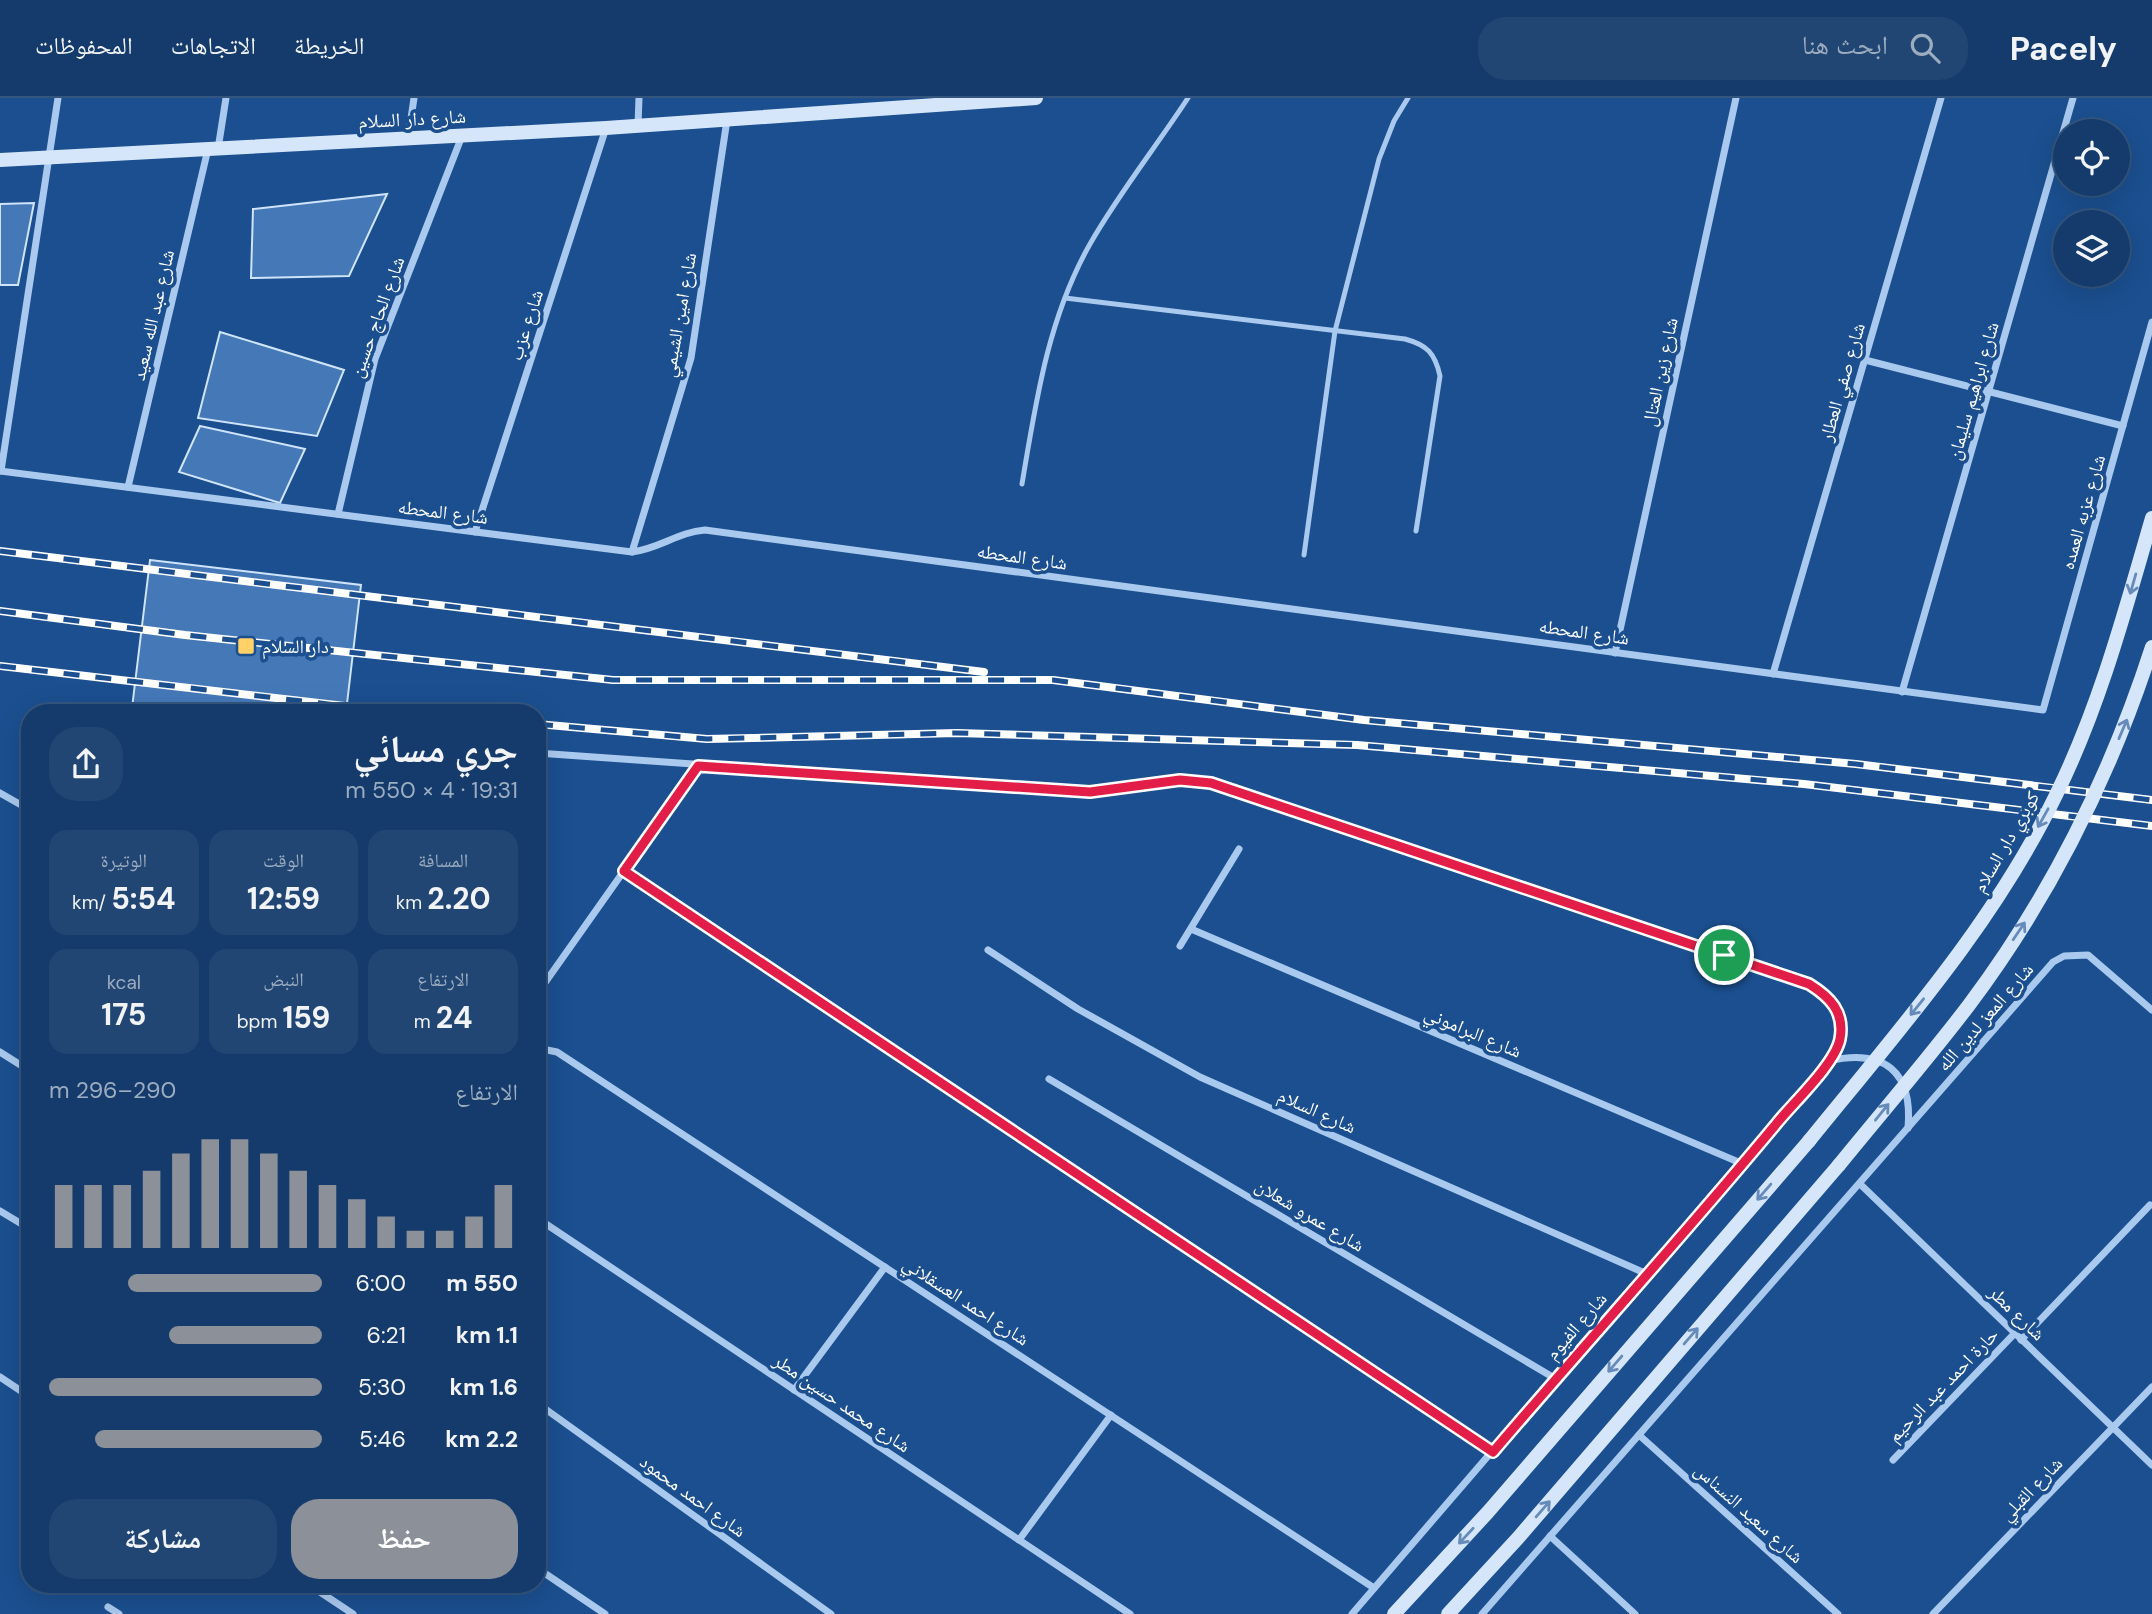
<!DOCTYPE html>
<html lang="ar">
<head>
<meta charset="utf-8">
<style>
	body { margin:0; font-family:"DM Sans","Noto Naskh Arabic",sans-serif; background:#214673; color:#f1f3f6; direction:rtl; height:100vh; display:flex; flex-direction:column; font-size:26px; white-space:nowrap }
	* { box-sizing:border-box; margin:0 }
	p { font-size:23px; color:#9dadc1 }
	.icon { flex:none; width:38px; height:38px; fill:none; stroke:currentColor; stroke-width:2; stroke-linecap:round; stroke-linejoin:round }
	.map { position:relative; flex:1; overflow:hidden; direction:ltr }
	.sheet { position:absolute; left:21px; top:606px; width:525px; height:889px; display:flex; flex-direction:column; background:#143b6b; border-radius:28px; box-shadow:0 7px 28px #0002,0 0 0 2px #33557e; direction:rtl }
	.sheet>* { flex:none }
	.tools { position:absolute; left:2053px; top:21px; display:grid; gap:14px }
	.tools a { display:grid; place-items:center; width:77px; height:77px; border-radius:50%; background:#143b6b; box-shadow:0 7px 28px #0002,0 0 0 2px #33557e; font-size:35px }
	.pin { position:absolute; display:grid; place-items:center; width:60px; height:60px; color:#fff; margin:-30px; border:4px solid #fff; border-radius:50%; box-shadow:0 2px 7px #0007 }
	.round { display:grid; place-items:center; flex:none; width:74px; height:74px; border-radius:28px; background:#214673 }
	.overview { display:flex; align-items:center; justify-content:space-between; height:119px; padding:0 28px }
	h1 { font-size:38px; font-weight:700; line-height:52px }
	.metrics { display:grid; grid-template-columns:repeat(3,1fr); gap:10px; height:119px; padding:7px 28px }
	.metrics div { display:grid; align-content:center; border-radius:18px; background:#214673; text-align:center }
	.metrics b { font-size:30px; font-weight:700 }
	.metrics small { font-size:19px; font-weight:400 }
	.metrics p { font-size:19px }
	.chart { height:196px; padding:14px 28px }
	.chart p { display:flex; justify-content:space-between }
	.chart svg { width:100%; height:126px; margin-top:7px; stroke:#8c9099; stroke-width:6 }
	.action { display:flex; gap:14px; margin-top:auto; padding:14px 28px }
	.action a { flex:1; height:80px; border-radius:28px; background:#8c9099; color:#fff; font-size:28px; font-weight:700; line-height:80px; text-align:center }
	.action a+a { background:#214673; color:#f1f3f6 }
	ul { padding:0 28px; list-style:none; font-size:23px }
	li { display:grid; grid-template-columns:112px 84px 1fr; align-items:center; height:52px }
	li i { height:18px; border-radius:9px; background:#8c9099 }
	header { display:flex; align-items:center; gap:42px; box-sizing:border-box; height:98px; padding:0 35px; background:#143b6b; border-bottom:2px solid #33557e }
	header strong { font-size:33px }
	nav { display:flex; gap:38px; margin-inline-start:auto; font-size:24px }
	.search { width:490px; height:63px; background:#214673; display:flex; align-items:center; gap:18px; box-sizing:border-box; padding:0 24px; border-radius:28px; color:#9dadc1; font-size:26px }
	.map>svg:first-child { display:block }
</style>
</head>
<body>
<header>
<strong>Pacely</strong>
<div class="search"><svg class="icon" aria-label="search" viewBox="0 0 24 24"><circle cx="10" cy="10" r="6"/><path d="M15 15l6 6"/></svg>ابحث هنا</div>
<nav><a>الخريطة</a><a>الاتجاهات</a><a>المحفوظات</a></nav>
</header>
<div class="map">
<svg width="2152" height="1516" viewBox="0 0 2152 1516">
	<rect width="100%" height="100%" fill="#1b4f8f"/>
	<g fill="#4478b7" stroke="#cfe3fa" stroke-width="2">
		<path d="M387 96 349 178 251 180 253 111Z"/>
		<path d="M34 105 18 187H0V106Z"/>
		<path d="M220 234 344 272 317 338 198 320Z"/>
		<path d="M200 328 305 351 280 405 179 374Z"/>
		<path d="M150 462 361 487 346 614H167L132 610Z"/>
	</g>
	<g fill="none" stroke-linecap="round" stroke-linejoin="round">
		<g stroke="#a9c9ee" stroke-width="5">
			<path d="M1065 200 1405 241C1427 247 1435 255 1440 278L1416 433"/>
			<path d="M1022 386C1036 303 1048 220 1090 146 1119 95 1156 49 1188 0"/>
			<path d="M1304 457 1335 233 1379 61 1394 23 1408 0"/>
		</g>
		<g stroke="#a9c9ee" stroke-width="7">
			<path d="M638 27 639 0"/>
			<path d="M408 41 414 0"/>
			<path d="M218 51 226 0"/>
			<path d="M1865 262 2123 328"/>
			<path d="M0 373 632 454C659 451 678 434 705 432L2043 612 2152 224"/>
			<path d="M1 373 58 0"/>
			<path d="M128 389 208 51"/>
			<path d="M338 416 375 261 462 38"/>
			<path d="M475 434 606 30"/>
			<path d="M632 454 691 260 727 22"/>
			<path d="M1615 555 1736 0"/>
			<path d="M1773 576 1941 0"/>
			<path d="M1902 594 2073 0"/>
			<path d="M537 655 1090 694 1180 682 1211 685 1809 886C1844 908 1848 928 1828 963L1352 1516"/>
			<path d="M0 695 30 712"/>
			<path d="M623 773 1493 1354"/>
			<path d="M1191 831 1743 1066"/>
			<path d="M1180 848 1239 751"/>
			<path d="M988 852 1078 911 1200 979 1647 1176"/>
			<path d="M537 896 698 668"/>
			<path d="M537 950 557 954 1374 1490"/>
			<path d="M0 954 30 973"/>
			<path d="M1828 963C1884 950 1913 973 1908 1030"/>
			<path d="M1049 981 1556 1281"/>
			<path d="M1860 1086 2152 1367"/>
			<path d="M0 1113 30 1131"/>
			<path d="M537 1120 1130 1516"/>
			<path d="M2021 1242 2150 1107"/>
			<path d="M0 1279 30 1299"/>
			<path d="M794 1292 885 1169"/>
			<path d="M537 1305 831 1516"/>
			<path d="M1639 1337 1838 1516"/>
			<path d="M1893 1362 2015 1235"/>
			<path d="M1550 1438 1635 1516"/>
			<path d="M1019 1442 1111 1317"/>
			<path d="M537 1470 605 1516"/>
			<path d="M308 1486 353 1516"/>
			<path d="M108 1509 119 1516"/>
			<path d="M1482 1516 2053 864 2064 858 2088 857 2152 912"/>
			<path d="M1933 1516 2152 1289"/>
		</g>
		<g stroke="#d6e6fa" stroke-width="14">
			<path d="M0 62 606 30 1036 0"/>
			<path d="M1394 1516 1488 1414 1809 1043"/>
			<path d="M1448 1516 1518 1440 1839 1067"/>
		</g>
		<g stroke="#fff" stroke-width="8">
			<g id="rail">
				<path d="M0 453 984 574"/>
				<path d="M0 513 185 537 613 582H1053L1364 622 1856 666 2152 702"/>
				<path d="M0 568 397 614"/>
				<path d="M537 626 707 641 957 635 1357 647 1804 686 2152 728"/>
			</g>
		</g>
		<use href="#rail" stroke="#1b4f8f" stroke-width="5" stroke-dasharray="16" stroke-linecap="butt"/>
		<g stroke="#d6e6fa" stroke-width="14">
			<path d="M1809 1043C1899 932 1995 824 2057 695 2100 607 2125 513 2152 420"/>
			<path d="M1839 1067C1882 1014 1928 961 1969 907 2050 799 2111 676 2152 549"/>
		</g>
	</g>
	<defs><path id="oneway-shaft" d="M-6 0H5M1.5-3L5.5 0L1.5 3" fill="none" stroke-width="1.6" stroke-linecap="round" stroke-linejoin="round" transform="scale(1.75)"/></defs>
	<g stroke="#668bba">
		<use href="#oneway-shaft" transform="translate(2133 486) rotate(106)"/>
		<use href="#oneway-shaft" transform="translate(2123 631) rotate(-67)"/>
		<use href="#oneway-shaft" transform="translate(2043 720) rotate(119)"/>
		<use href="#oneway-shaft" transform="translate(2019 833) rotate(-56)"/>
		<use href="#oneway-shaft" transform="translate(1917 909) rotate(129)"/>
		<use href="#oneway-shaft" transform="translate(1882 1014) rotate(-51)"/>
		<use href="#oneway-shaft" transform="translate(1764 1094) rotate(131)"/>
		<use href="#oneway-shaft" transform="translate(1691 1238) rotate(-49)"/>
		<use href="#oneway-shaft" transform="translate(1615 1266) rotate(131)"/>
		<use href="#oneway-shaft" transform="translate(1543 1411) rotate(-49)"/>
		<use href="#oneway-shaft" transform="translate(1466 1438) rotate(133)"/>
	</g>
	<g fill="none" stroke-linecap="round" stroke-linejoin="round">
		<g stroke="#fff" stroke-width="14">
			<path id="route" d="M698 668 1090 694 1180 682 1211 685 1809 886C1830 899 1845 914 1840 941 1835 966 1793 1005 1777 1025 1684 1137 1587 1244 1493 1354L624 773Z"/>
		</g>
		<use href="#route" stroke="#e11d48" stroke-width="9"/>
	</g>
	<rect fill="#ffd166" stroke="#1b4f8f" stroke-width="2.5" x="237" y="539" width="18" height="18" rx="3.5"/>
	<g text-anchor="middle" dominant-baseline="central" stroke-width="7" stroke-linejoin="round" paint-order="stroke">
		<g font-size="19" fill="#fff" stroke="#1b4f8f">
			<text transform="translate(412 21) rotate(-3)">شارع دار السلام</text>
			<text transform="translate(153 217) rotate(-77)">شارع عبد الله سعيد</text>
			<text transform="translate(679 217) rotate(-80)">شارع امين الشيمي</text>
			<text transform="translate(377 219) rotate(-70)">شارع الحاج حسين</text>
			<text transform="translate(526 227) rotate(-72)">شارع عزب</text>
			<text transform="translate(1660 274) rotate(-78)">شارع زين العتال</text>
			<text transform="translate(1842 284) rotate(-74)">شارع صفي العطار</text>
			<text transform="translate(1973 293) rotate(-74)">شارع ابراهيم سليمان</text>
			<text transform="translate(443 414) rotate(7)">شارع المحطه</text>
			<text transform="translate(2083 414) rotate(-74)">شارع عزبه العمده</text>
			<text transform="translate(1022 459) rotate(8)">شارع المحطه</text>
			<text transform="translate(1584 534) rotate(8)">شارع المحطه</text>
			<text transform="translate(2006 744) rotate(-60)">كوبري دار السلام</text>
			<text transform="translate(1985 919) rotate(-49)">شارع المعز لدين الله</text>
			<text transform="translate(1473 934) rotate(23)">شارع البراموني</text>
			<text transform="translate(1317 1013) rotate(24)">شارع السلام</text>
			<text transform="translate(1310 1117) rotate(31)">شارع عمرو شعلان</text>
			<text transform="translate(966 1203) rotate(33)">شارع احمد العسقلاني</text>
			<text transform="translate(2017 1215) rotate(44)">شارع مطر</text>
			<text transform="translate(1576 1228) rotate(-49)">شارع الفيوم</text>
			<text transform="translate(1943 1287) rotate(-46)">حارة احمد عبد الرحيم</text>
			<text transform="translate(842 1305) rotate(34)">شارع محمد حسين مطر</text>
			<text transform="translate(2031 1391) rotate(-46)">شارع القبلي</text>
			<text transform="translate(693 1398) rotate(36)">شارع احمد محمود</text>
			<text transform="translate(1749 1415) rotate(42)">شارع سعيد النسناس</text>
		</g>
		<g font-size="19" fill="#fff" stroke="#1b4f8f" text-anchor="start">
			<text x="262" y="548">دار السلام</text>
		</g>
	</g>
</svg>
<div class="tools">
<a><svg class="icon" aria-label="locate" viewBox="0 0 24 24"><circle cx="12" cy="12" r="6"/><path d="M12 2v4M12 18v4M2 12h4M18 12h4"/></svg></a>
<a><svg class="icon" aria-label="layers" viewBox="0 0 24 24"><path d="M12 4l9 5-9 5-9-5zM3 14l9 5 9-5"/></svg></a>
</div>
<div class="pin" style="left:1724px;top:857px;background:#1e9e55"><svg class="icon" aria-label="arrive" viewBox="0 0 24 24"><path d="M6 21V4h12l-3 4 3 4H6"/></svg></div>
<section class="sheet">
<div class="overview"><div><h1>جري مسائي</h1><p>19:31 · 4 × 550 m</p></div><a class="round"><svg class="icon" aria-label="share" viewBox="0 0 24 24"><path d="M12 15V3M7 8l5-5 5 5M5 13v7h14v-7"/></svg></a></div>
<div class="metrics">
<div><p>المسافة</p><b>2.20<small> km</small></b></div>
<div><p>الوقت</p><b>12:59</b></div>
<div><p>الوتيرة</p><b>5:54<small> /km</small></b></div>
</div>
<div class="metrics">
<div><p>الارتفاع</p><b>24<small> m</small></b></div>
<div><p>النبض</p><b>159<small> bpm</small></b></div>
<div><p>kcal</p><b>175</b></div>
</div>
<div class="chart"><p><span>الارتفاع</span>290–296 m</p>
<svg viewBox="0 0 160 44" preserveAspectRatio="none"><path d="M5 44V22M15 44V22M25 44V22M35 44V17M45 44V11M55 44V6M65 44V6M75 44V11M85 44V17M95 44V22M105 44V27M115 44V33M125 44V38M135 44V38M145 44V33M155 44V22"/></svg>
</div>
<ul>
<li><b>550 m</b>6:00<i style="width:71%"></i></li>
<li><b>1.1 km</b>6:21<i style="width:56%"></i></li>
<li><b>1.6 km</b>5:30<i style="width:100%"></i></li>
<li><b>2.2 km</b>5:46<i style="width:83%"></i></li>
</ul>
<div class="action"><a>حفظ</a><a>مشاركة</a></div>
</section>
</div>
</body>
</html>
